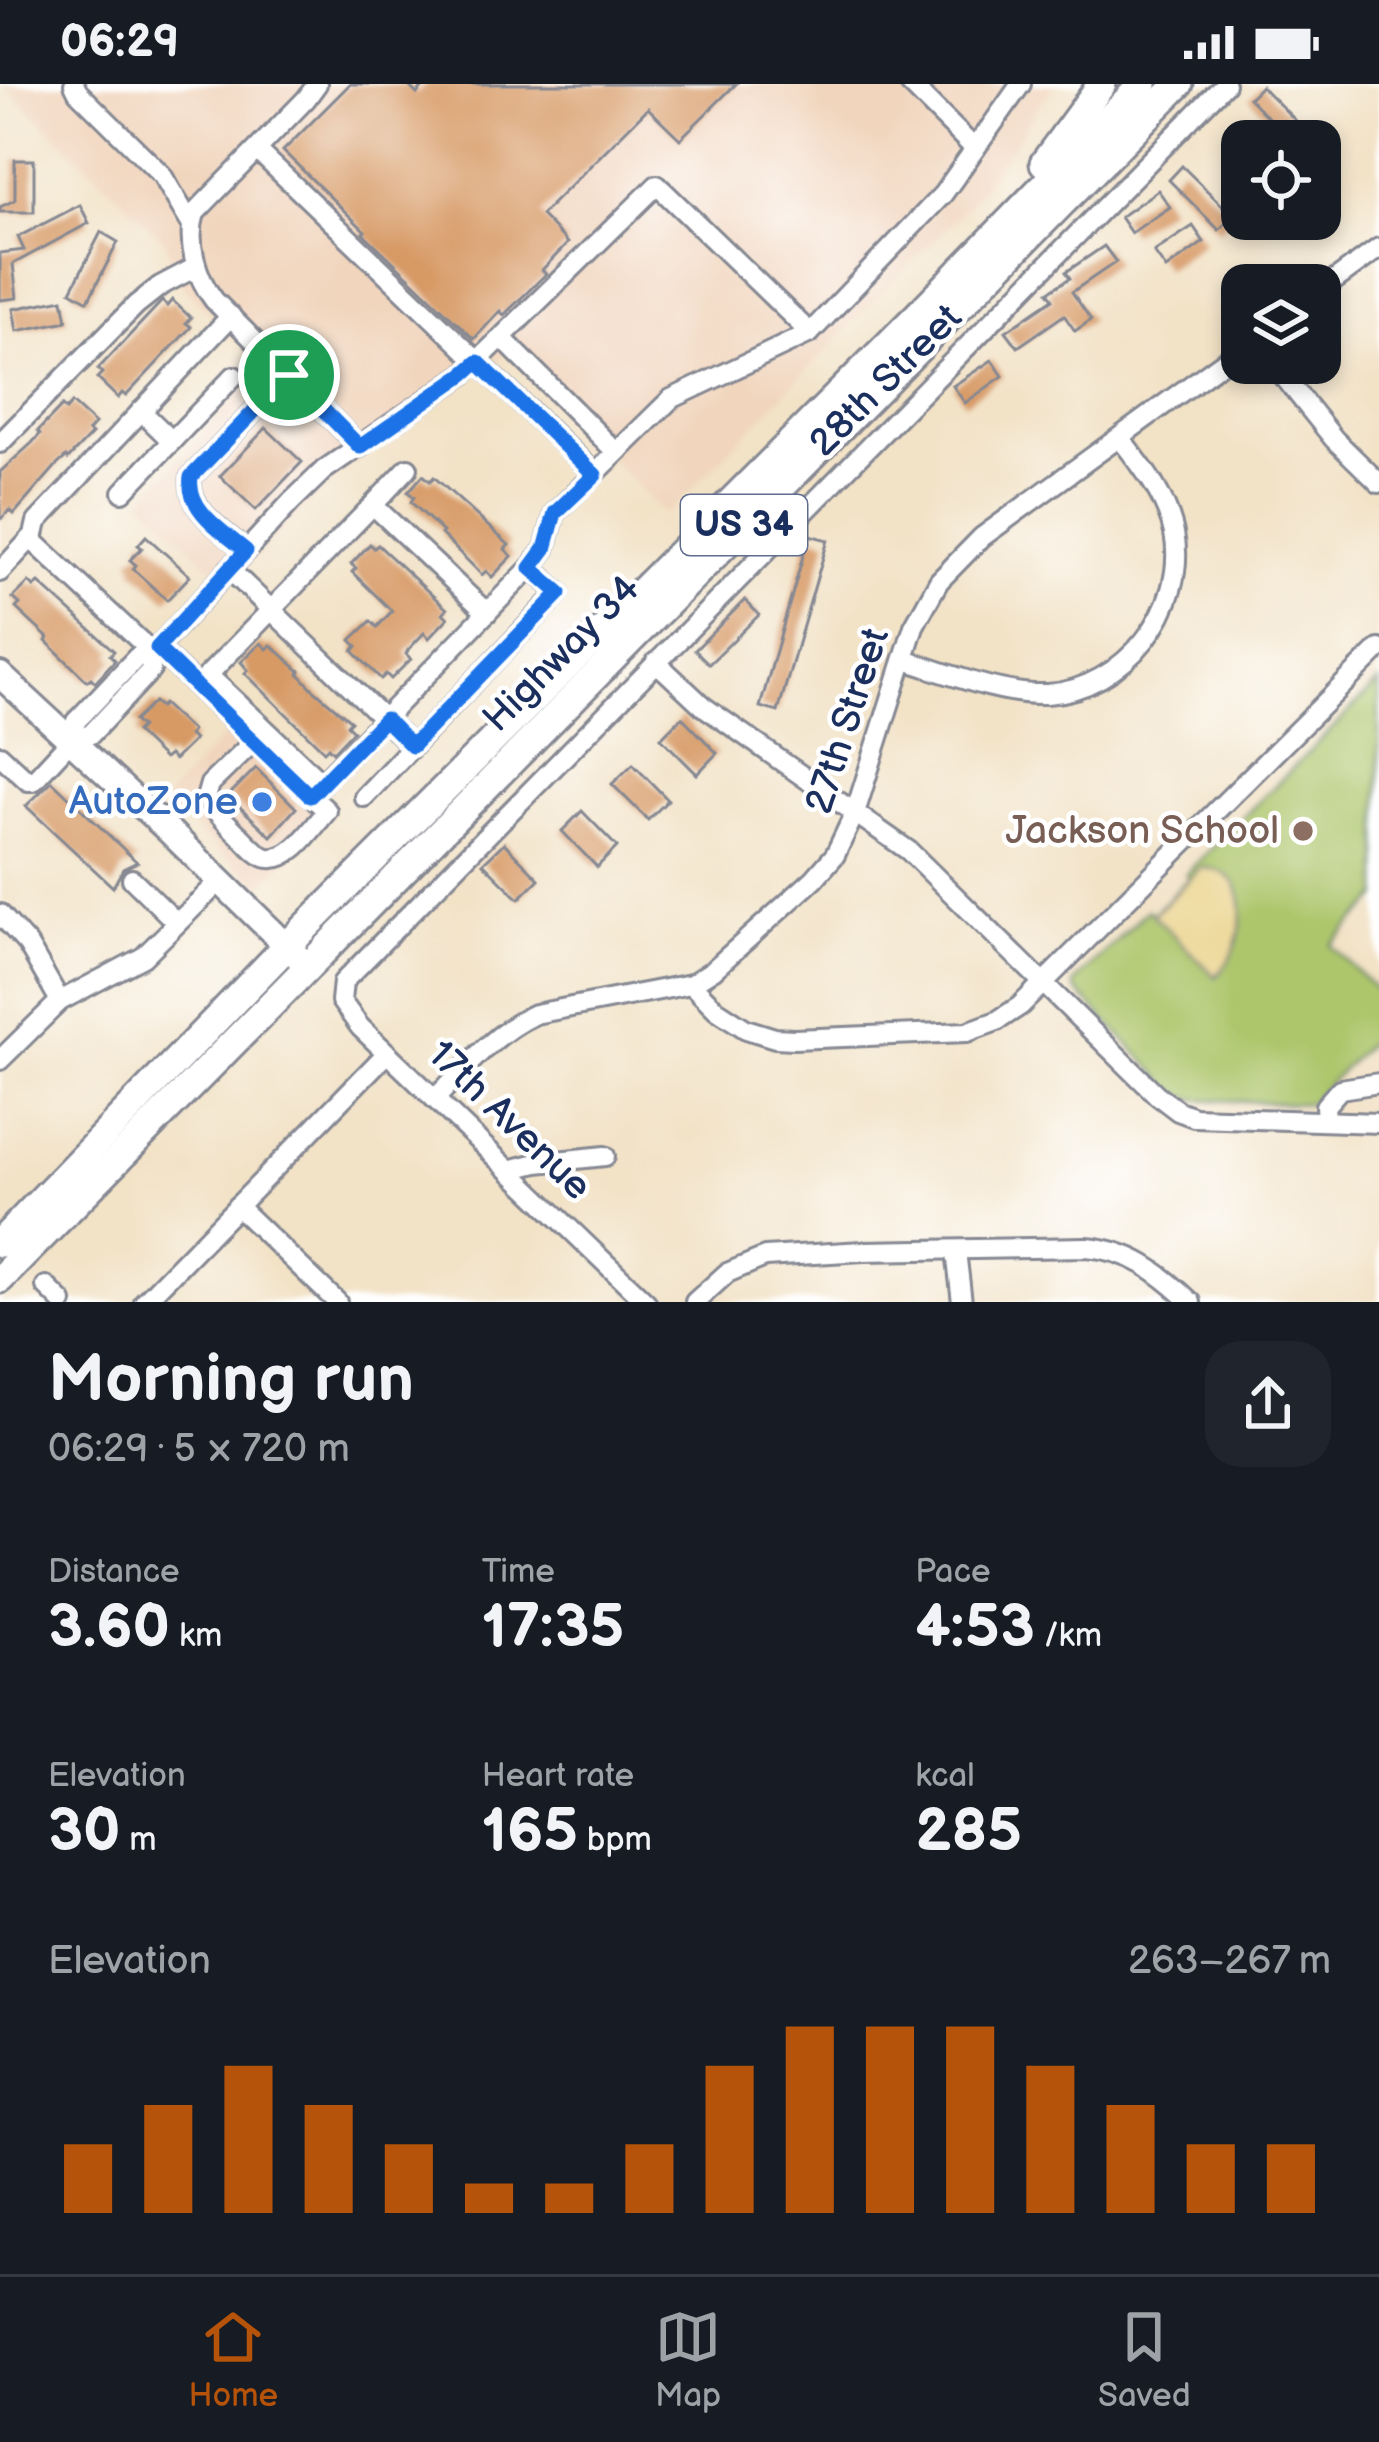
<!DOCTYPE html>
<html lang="en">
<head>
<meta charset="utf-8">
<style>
	body { margin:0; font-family:"Balsamiq Sans",sans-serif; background:#20242c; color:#f1f3f6; height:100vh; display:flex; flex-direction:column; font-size:45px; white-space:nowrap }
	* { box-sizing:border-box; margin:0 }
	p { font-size:39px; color:#9ea1a6 }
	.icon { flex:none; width:66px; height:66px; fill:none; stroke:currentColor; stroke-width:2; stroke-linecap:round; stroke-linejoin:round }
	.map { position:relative; height:1218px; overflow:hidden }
	.details { display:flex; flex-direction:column; background:#171b24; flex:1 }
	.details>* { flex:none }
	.fabs { position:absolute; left:1221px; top:36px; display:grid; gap:24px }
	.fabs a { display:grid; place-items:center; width:120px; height:120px; border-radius:24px; background:#171b24; box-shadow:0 6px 18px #0003; font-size:60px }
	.pin { position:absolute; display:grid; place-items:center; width:102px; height:102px; color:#fff; margin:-51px; border:6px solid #fff; border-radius:50%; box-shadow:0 3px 12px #0007 }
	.round { display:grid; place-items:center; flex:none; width:126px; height:126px; border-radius:36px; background:#20242c }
	.headline { display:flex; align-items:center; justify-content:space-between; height:204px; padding:0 48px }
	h1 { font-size:66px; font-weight:600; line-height:90px }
	.metrics { display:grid; grid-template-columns:repeat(3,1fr); gap:18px; height:204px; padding:12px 48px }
	.metrics div { display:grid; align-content:center }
	.metrics b { font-size:60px; font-weight:600 }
	.metrics small { font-size:33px; font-weight:400 }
	.metrics p { font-size:33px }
	.chart { height:336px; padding:24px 48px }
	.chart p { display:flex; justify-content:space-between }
	.chart svg { width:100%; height:216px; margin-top:12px; stroke:#b45309; stroke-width:6 }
	.status { display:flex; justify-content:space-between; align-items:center; height:84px; padding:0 60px; background:#171b24; direction:ltr }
	.status svg { height:33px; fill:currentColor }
	.menu { display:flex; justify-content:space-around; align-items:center; height:168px; border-top:3px solid #363941; background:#171b24; font-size:33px; color:#9ea1a6 }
	.menu a { display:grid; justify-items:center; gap:6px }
	.menu .current { color:#b45309 }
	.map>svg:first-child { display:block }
</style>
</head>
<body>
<div class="status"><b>06:29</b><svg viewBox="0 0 49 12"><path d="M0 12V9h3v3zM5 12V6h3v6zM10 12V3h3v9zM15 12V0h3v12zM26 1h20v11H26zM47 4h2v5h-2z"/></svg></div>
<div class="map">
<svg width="1379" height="1218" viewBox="0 0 1379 1218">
	<rect width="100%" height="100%" fill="#fff"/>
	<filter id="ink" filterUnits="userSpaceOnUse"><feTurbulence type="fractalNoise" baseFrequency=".00833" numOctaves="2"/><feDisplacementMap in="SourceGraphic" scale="24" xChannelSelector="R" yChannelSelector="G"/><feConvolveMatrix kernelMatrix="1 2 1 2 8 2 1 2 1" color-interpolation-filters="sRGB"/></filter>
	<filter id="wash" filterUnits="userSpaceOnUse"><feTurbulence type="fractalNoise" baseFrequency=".004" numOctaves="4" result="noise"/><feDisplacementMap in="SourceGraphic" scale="48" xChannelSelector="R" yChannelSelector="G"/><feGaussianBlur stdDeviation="2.7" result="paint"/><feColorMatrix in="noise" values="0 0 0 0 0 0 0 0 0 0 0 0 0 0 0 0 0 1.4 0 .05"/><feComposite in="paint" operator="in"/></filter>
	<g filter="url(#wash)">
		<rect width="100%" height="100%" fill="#f2e2c6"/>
		<g fill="#f1d5bd">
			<path d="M4 0H1054L978 111 666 431 506 270 332 396 230 502 143 416 262 282 181 201 165 157Z"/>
			<path d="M240 635 335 728 259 804 165 715Z"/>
		</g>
		<path fill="#adc66c" stroke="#647a65" stroke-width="3" d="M1379 598V813L1331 861 1379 909V948L1309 1020 1192 1015 1174 1007 1075 905 1074 899 1147 826 1153 830 1189 794 1186 790Z"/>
		<path fill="#eeda9e" stroke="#84847e" stroke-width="3" d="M1201 784C1249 783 1247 836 1233 869 1229 879 1222 885 1216 893L1153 831Z"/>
		<g id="blocks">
			<g fill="#d79a65">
				<path d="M350 0H407L417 10 426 0H736L680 55 648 24 541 131 568 159 542 186 546 190 504 231 500 227 474 255 363 149 365 147 283 67Z"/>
				<path d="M1261 2 1295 36 1282 48 1249 14Z"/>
				<path d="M15 76H34V128H0V123L15 116Z"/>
				<path d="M1182 82 1233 132 1219 146 1169 96Z"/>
				<path d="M1158 106 1170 123 1131 149 1120 133Z"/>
				<path d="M80 121 89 139 13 180 17 214 0 216V169L24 166 18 153Z"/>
				<path d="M1193 142 1204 158 1166 185 1154 168Z"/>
				<path d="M101 148 118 158 88 217 71 207Z"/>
				<path d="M1104 162 1116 178 1072 208 1091 236 1075 247 1064 231 1018 263 1006 247 1053 215 1048 208 1070 194 1066 188Z"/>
				<path d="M63 215 67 237 17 247 13 225Z"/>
				<path d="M172 216 191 234 186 239 191 243 126 312 122 309 118 314 97 294 102 289 98 285 162 217 167 222Z"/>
				<path d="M992 276 1003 292 965 319 953 302Z"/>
				<path d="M72 319 95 340 88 347 92 350 68 375 66 373 56 382 14 430 10 426 0 436V388L32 359 40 350 38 347 62 322 66 326Z"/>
				<path d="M266 344 302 378 256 426 220 392Z"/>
				<path d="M423 391 430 397 434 393 509 461 505 465 512 472 492 493 486 487 482 491 441 450 443 448 411 418 414 413 408 408Z"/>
				<path d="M809 451 828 456 778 628 760 623Z"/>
				<path d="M146 452 190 492 167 516 133 485 136 481 130 476 142 464 138 461Z"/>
				<path d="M370 460 374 464 378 461 447 525 443 529 448 534 429 554 424 549 408 566 406 570 411 575 391 595 386 590 381 595 353 567 357 562 351 556 371 537 377 543 392 527 352 488 356 484 351 480Z"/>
				<path d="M29 498 34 503 39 499 114 567 110 571 115 576 95 598 91 594 87 597 46 557 48 554 16 524 20 520 13 514Z"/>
				<path d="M745 516 759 531 709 580 695 566Z"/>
				<path d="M261 559 267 565 271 561 300 587 299 590 313 605 351 637 347 641 353 647 333 668 328 663 324 667 245 589 248 586 241 578Z"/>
				<path d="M154 618 160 623 163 620 192 647 189 651 194 656 174 676 169 671 164 675 136 648 141 643 134 637Z"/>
				<path d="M682 633 717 669 697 690 661 654Z"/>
				<path d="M633 680 668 716 648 736 612 700Z"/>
				<path d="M256 684 296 724 271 752 228 712Z"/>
				<path d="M52 697 137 778 123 785 113 803 26 722Z"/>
				<path d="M582 727 617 763 597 783 562 747Z"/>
				<path d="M504 759 539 795 519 815 483 779Z"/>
			</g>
		</g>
	</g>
	<g filter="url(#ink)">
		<use href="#blocks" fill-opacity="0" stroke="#868892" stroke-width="3"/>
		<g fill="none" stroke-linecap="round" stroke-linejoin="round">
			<g stroke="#868892" stroke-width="24">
				<g id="minor">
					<path d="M74 0 78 8 162 91 191 140"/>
					<path d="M317 0 306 15 195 129C186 157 196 193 214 216L360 363"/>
					<path d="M910 0 975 65"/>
					<path d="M257 66 595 390"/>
					<path d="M1320 207 1379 164"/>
					<path d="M502 254 616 368"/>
					<path d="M1273 279 1334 355 1379 399"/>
					<path d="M141 327 172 357"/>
					<path d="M0 359 136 221 160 202 196 183"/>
					<path d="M123 408 234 292"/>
					<path d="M373 421 408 384"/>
					<path d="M31 455 153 569"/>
					<path d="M246 467C224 447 186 426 191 393L289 291"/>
					<path d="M229 485 412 662"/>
					<path d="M0 488 34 451 37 438 231 232"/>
					<path d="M157 564C214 618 270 673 327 727 314 742 291 778 268 774 257 772 247 758 238 750 227 739 215 728 206 714L210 700 254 657"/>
					<path d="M905 576C946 589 1003 612 1047 610 1123 606 1189 524 1174 449 1166 412 1142 382 1120 354"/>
					<path d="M656 578 703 622 909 767 1157 1011 1178 1027 1194 1033 1379 1039"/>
					<path d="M70 657 91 650 151 586 150 572"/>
					<path d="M0 671 28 697H33L70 657 76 637 82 631 137 573 150 572 291 418 324 386 464 290 657 101 810 249"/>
					<path d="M322 699 208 591 373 421 487 529"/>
					<path d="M310 711 531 483 545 465 555 429 671 315 810 249 943 110 1021 0"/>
					<path d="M364 713 559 509 531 483"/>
					<path d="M132 795 177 839"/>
					<path d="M0 830 28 861 60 917"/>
					<path d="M691 900 717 926 746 945 775 954 794 955 967 948 997 937 1020 922 1379 565"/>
					<path d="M0 976 60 917 143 873 221 796"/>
					<path d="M435 1015C466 983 494 949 535 930L691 900 713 886 814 795 835 771 855 729 914 542 939 497 982 453 1242 264"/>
					<path d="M1326 1037 1325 1022 1340 1005 1379 999"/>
					<path d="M509 1086 537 1079 605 1072"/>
					<path d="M237 1122 337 1218"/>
					<path d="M956 1167 962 1218"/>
					<path d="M46 1202 62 1218"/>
					<path d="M144 1218 387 969"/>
					<path d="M646 1218 360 943 341 917 343 898 1225 0"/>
					<path d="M695 1218 727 1189 765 1173 863 1167 1086 1163C1131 1166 1159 1188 1191 1218"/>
				</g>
			</g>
			<g stroke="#868892" stroke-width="30">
				<path id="major" d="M0 591 169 747 298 873"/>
			</g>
			<g stroke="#868892" stroke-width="33">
				<g id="highway">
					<path d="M1044 79 1102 0"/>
					<path d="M0 1159 287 862 919 230 1143 0"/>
					<path d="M0 1195 1179 0"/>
				</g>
			</g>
			<use href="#minor" stroke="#fff" stroke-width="18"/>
			<use href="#major" stroke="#fff" stroke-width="24"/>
			<use href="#highway" stroke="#fff" stroke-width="27"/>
		</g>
	</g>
	<g fill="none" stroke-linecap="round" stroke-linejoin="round" filter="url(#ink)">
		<g stroke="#fff" stroke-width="24">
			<path id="route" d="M478 278 595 391 555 429 545 465 531 484 560 509 412 662 385 635 310 712 157 564 246 467C224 448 186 426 191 393L289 291 360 363 464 290Z"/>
		</g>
		<use href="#route" stroke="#1a73e8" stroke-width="15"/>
	</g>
	<circle fill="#3f7fe0" stroke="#fff" stroke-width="4.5" cx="262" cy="718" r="12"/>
	<circle fill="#8d6e63" stroke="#fff" stroke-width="4.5" cx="1303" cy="747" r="12"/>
	<g text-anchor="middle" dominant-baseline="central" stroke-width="9" stroke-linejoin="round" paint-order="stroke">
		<rect fill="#fff" stroke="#5f6d8e" stroke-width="3" x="681" y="411" width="126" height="60" rx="9"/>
		<g font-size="36" font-weight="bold" fill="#1b2f5e">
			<text x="744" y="441">US 34</text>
		</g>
		<g font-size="39" fill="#1b2f5e" stroke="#fff">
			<text transform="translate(886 297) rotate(-45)">28th Street</text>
			<text transform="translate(562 570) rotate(-45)">Highway 34</text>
			<text transform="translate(848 637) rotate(-72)">27th Street</text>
			<text transform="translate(509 1037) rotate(44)">17th Avenue</text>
		</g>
		<g font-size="39" fill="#366cbe" stroke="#fff" text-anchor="end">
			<text x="238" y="718">AutoZone</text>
		</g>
		<g font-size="39" fill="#785e54" stroke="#fff" text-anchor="end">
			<text x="1279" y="747">Jackson School</text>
		</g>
	</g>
</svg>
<div class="fabs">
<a><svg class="icon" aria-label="locate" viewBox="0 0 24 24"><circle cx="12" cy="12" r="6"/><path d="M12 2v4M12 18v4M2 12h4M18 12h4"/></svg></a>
<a><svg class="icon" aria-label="layers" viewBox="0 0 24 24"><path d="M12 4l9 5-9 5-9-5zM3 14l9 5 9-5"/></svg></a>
</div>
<div class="pin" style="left:289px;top:291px;background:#1e9e55"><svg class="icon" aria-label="arrive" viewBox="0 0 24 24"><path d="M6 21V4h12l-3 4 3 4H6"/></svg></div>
</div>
<section class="details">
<div class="headline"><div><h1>Morning run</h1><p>06:29 · 5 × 720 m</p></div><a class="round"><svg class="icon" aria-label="share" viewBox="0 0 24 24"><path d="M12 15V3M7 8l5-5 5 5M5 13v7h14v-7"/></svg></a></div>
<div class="metrics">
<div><p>Distance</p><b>3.60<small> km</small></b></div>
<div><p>Time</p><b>17:35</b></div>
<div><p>Pace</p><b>4:53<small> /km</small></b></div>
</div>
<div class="metrics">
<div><p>Elevation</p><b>30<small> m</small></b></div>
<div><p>Heart rate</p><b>165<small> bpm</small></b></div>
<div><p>kcal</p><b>285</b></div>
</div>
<div class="chart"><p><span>Elevation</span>263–267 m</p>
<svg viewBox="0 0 160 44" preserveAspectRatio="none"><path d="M5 44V30M15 44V22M25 44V14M35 44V22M45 44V30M55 44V38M65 44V38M75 44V30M85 44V14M95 44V6M105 44V6M115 44V6M125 44V14M135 44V22M145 44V30M155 44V30"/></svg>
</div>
</section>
<nav class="menu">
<a class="current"><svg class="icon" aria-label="home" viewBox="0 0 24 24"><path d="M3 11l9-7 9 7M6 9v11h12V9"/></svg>Home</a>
<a><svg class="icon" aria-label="map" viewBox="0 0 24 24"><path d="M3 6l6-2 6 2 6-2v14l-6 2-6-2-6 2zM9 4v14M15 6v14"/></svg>Map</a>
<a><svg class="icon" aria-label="saved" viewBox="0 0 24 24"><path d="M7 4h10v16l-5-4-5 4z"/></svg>Saved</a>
</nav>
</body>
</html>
